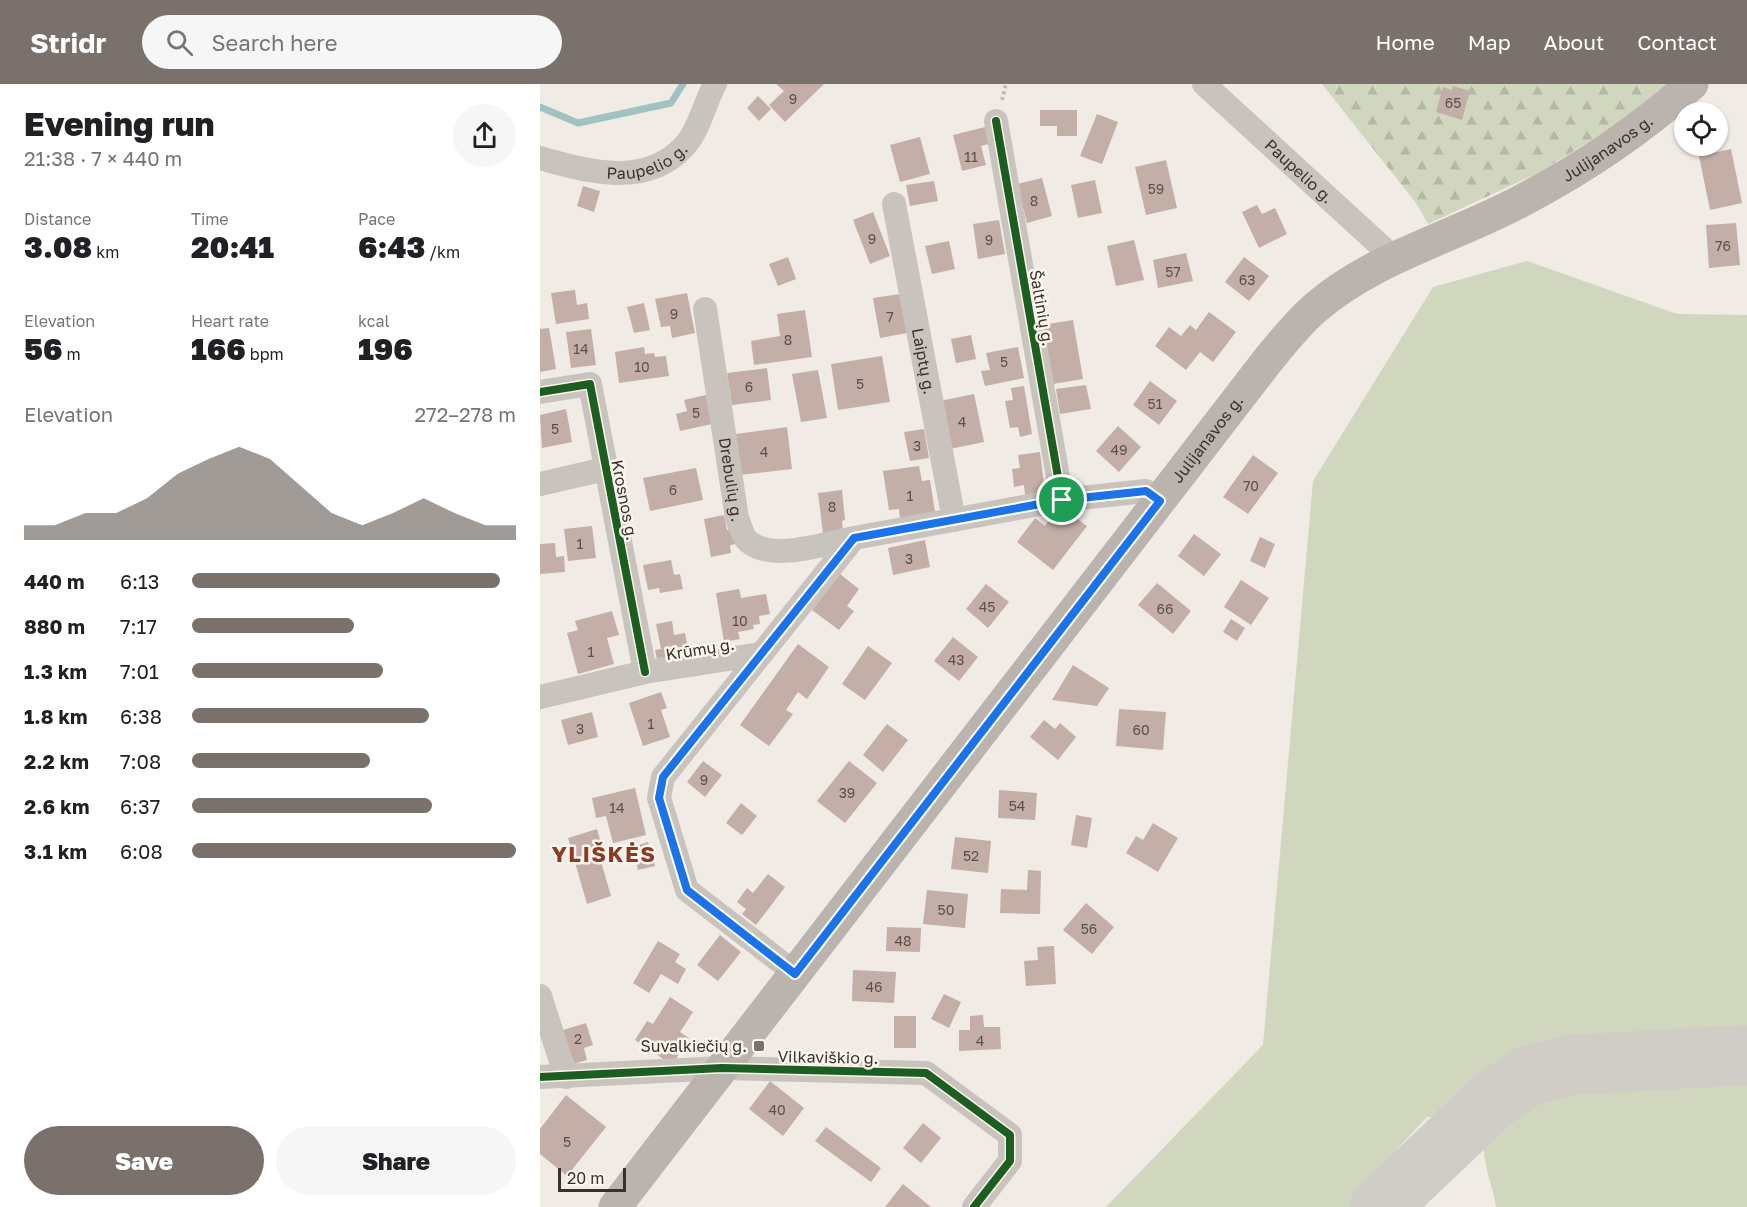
<!DOCTYPE html>
<html lang="en">
<head>
<meta charset="utf-8">
<style>
	body { margin:0; font-family:"Golos Text",sans-serif; background:#f6f6f6; color:#202124; height:100vh; display:flex; flex-direction:column; font-size:22px; white-space:nowrap }
	* { box-sizing:border-box; margin:0 }
	p { font-size:20px; color:#757577 }
	.icon { flex:none; width:33px; height:33px; fill:none; stroke:currentColor; stroke-width:2; stroke-linecap:round; stroke-linejoin:round }
	.map { position:relative; flex:1; overflow:hidden }
	.sheet { display:flex; flex-direction:column; background:#fff; width:540px }
	.sheet>* { flex:none }
	.fabs { position:absolute; left:1134px; top:18px; display:grid; gap:12px }
	.fabs a { display:grid; place-items:center; width:54px; height:54px; border-radius:50%; background:#fff; box-shadow:0 2px 4px #0004; font-size:30px }
	.scale { position:absolute; left:18px; bottom:15px; width:68px; box-sizing:border-box; padding-left:6px; border:3px solid #3b302b; border-top:0; font-size:16px; line-height:21px; white-space:nowrap; color:#3b302b; -webkit-text-stroke:4px #fbf5ee; paint-order:stroke }
	.pin { position:absolute; display:grid; place-items:center; width:51px; height:51px; color:#fff; margin:-26px; border:3px solid #fff; border-radius:50%; box-shadow:0 2px 6px #0007 }
	.round { display:grid; place-items:center; flex:none; width:63px; height:63px; border-radius:32px; background:#f6f6f6 }
	.overview { display:flex; align-items:center; justify-content:space-between; height:102px; padding:0 24px }
	h1 { font-size:33px; font-weight:800; line-height:45px }
	.figures { display:grid; grid-template-columns:repeat(3,1fr); gap:9px; height:102px; padding:6px 24px }
	.figures div { display:grid; align-content:center }
	.figures b { font-size:30px; font-weight:800 }
	.figures small { font-size:16px; font-weight:400 }
	.figures p { font-size:16px }
	.chart { height:168px; padding:12px 24px }
	.chart p { display:flex; justify-content:space-between }
	.chart svg { width:100%; height:108px; margin-top:6px; fill:#7a716c; opacity:.7 }
	.button { display:flex; gap:12px; margin-top:auto; padding:12px 24px }
	.button a { flex:1; height:69px; border-radius:36px; background:#7a716c; color:#fff; font-size:24px; font-weight:800; line-height:69px; text-align:center }
	.button a+a { background:#f6f6f6; color:#202124 }
	ul { padding:0 24px; list-style:none; font-size:20px }
	li { display:grid; grid-template-columns:96px 72px 1fr; align-items:center; height:45px }
	li i { height:15px; border-radius:8px; background:#7a716c }
	header { display:flex; align-items:center; gap:36px; box-sizing:border-box; height:84px; padding:0 30px; background:#7a716c; color:#fff }
	header strong { font-size:28px }
	nav { display:flex; gap:33px; margin-inline-start:auto; font-size:21px }
	.search { width:420px; height:54px; background:#f6f6f6; display:flex; align-items:center; gap:15px; box-sizing:border-box; padding:0 21px; border-radius:33px; color:#757577; font-size:22px }
	main { display:flex; flex:1; min-height:0 }
	.map>svg:first-child { display:block }
</style>
</head>
<body>
<header>
<strong>Stridr</strong>
<div class="search"><svg class="icon" aria-label="search" viewBox="0 0 24 24"><circle cx="10" cy="10" r="6"/><path d="M15 15l6 6"/></svg>Search here</div>
<nav><a>Home</a><a>Map</a><a>About</a><a>Contact</a></nav>
</header>
<main>
<section class="sheet">
<div class="overview"><div><h1>Evening run</h1><p>21:38 · 7 × 440 m</p></div><a class="round"><svg class="icon" aria-label="share" viewBox="0 0 24 24"><path d="M12 15V3M7 8l5-5 5 5M5 13v7h14v-7"/></svg></a></div>
<div class="figures">
<div><p>Distance</p><b>3.08<small> km</small></b></div>
<div><p>Time</p><b>20:41</b></div>
<div><p>Pace</p><b>6:43<small> /km</small></b></div>
</div>
<div class="figures">
<div><p>Elevation</p><b>56<small> m</small></b></div>
<div><p>Heart rate</p><b>166<small> bpm</small></b></div>
<div><p>kcal</p><b>196</b></div>
</div>
<div class="chart"><p><span>Elevation</span>272–278 m</p>
<svg viewBox="0 0 160 44" preserveAspectRatio="none"><path d="M0 44V38L10 38L20 33L30 33L40 27L50 17L60 11L70 6L80 11L90 22L100 33L110 38L120 33L130 27L140 33L150 38L160 38V44z"/></svg>
</div>
<ul>
<li><b>440 m</b>6:13<i style="width:95%"></i></li>
<li><b>880 m</b>7:17<i style="width:50%"></i></li>
<li><b>1.3 km</b>7:01<i style="width:59%"></i></li>
<li><b>1.8 km</b>6:38<i style="width:73%"></i></li>
<li><b>2.2 km</b>7:08<i style="width:55%"></i></li>
<li><b>2.6 km</b>6:37<i style="width:74%"></i></li>
<li><b>3.1 km</b>6:08<i style="width:100%"></i></li>
</ul>
<div class="button"><a>Save</a><a>Share</a></div>
</section>
<div class="map">
<svg width="1207" height="1123" viewBox="0 0 1207 1123">
	<defs>
		<pattern id="forest-firs" width="22" height="20" patternUnits="userSpaceOnUse" patternTransform="scale(1.5)"><rect width="22" height="20" fill="#d1d6bf"/><path d="M5 1l3.5 6h-7zM16 11l3.5 6h-7z" fill="#b4b8a4"/></pattern>
	</defs>
	<rect width="100%" height="100%" fill="#f0ebe5"/>
	<g fill="#d1d6bf">
		<path d="M987 177 1137 230 1207 231V953L1006 967C969 980 942 1006 913 1033H887L845 1078V1096L817 1123H566L723 961 773 397 893 203Z"/>
		<path d="M1207 992V1123H956C954 1105 943 1082 944 1063 946 1038 998 1011 1018 1003Z"/>
	</g>
	<path fill="url(#forest-firs)" d="M782 0H1134L1117 15 1000 88 888 140 876 119Z"/>
	<g fill="none" stroke-linecap="round" stroke-linejoin="round">
		<path stroke="#a1c2c1" stroke-width="7" d="M0 23 38 39 131 19 143 0"/>
		<path stroke="#d0ccc6" stroke-width="60" d="M840 1123 955 1014 990 991 1029 981 1207 971"/>
	</g>
	<g fill="#c3afa7">
		<path d="M236 0H284L245 38 229 21 244 7Z"/>
		<path d="M913 2 930 7 922 36 896 28 903 3 912 6Z"/>
		<path d="M218 12 231 25 219 37 207 24Z"/>
		<path d="M500 26H537V52H517V42H500Z"/>
		<path d="M557 30 578 38 562 80 540 72Z"/>
		<path d="M445 43 449 60 441 62 446 81 422 87 413 51Z"/>
		<path d="M380 53 390 90 360 98 350 61Z"/>
		<path d="M1191 65 1202 119 1170 126 1159 72Z"/>
		<path d="M626 76 637 124 606 131 595 83Z"/>
		<path d="M502 94 512 132 487 139 477 100Z"/>
		<path d="M555 96 562 129 538 134 531 101Z"/>
		<path d="M394 97 398 117 370 122 366 101Z"/>
		<path d="M43 102 60 107 54 128 37 122Z"/>
		<path d="M717 121 722 130 735 124 747 150 719 164 702 128Z"/>
		<path d="M333 128 350 172 330 180 313 136Z"/>
		<path d="M459 136 465 170 438 175 433 140Z"/>
		<path d="M1196 139 1200 181 1169 184 1166 141Z"/>
		<path d="M594 156 604 196 576 202 567 162Z"/>
		<path d="M409 157 415 185 392 190 385 162Z"/>
		<path d="M646 169 653 197 618 204 613 176Z"/>
		<path d="M248 173 256 195 238 202 229 180Z"/>
		<path d="M704 173 729 192 709 217 685 198Z"/>
		<path d="M35 206 37 221 47 219 49 235 16 240 11 209Z"/>
		<path d="M147 209 155 249 132 254 130 242 121 243 115 215Z"/>
		<path d="M360 210 367 249 340 254 333 214Z"/>
		<path d="M104 219 110 246 94 249 87 223Z"/>
		<path d="M265 226 272 273 214 281 211 257 240 252 237 230Z"/>
		<path d="M669 228 696 248 673 278 660 268 646 286 615 262 629 243 641 252 650 241 656 246Z"/>
		<path d="M533 236 543 295 513 300 502 241Z"/>
		<path d="M9 244 16 285 0 288V245Z"/>
		<path d="M51 245 56 281 31 284 26 248Z"/>
		<path d="M431 251 436 275 416 279 411 255Z"/>
		<path d="M104 263 105 270 114 269 115 273 126 272 129 292 79 299 75 268Z"/>
		<path d="M478 263 484 294 445 302 441 287 450 286 446 269Z"/>
		<path d="M342 272 350 318 298 326 291 280Z"/>
		<path d="M227 284 231 316 192 321 187 289Z"/>
		<path d="M278 286 287 334 261 338 252 290Z"/>
		<path d="M610 297 637 317 619 341 593 321Z"/>
		<path d="M546 301 551 325 520 330 516 305Z"/>
		<path d="M484 302 492 350 480 353 478 343 470 344 465 317 473 316 471 304Z"/>
		<path d="M434 310 444 358 410 365 400 317Z"/>
		<path d="M166 311 172 340 140 347 136 330 147 327 144 316Z"/>
		<path d="M26 325 32 358 2 364 0 331Z"/>
		<path d="M578 342 601 363 579 388 556 367Z"/>
		<path d="M247 343 252 385 200 391 196 350Z"/>
		<path d="M384 345 389 374 370 377 364 348Z"/>
		<path d="M500 368 505 408 485 411 484 401 474 403 472 385 480 384 478 371Z"/>
		<path d="M713 371 738 389 708 430 683 413Z"/>
		<path d="M379 382 382 397 390 396 395 428 360 434 359 425 349 426 343 387Z"/>
		<path d="M156 384 163 416 110 427 103 394Z"/>
		<path d="M302 406 305 436 302 437 303 447 283 450 278 409Z"/>
		<path d="M527 427 547 442 513 486 477 458 495 434 505 442 515 429Z"/>
		<path d="M184 431 187 446 193 444 196 460 190 461 191 469 171 473 164 435Z"/>
		<path d="M52 442 56 474 28 477 24 445Z"/>
		<path d="M654 450 681 470 664 492 638 472Z"/>
		<path d="M720 453 735 460 725 484 710 477Z"/>
		<path d="M385 456 390 483 353 491 348 464Z"/>
		<path d="M15 459 16 473 24 472 25 488 0 490V460Z"/>
		<path d="M131 476 134 491 140 490 143 505 120 509 119 504 108 506 103 481Z"/>
		<path d="M300 490 319 505 307 522 314 527 299 546 272 526Z"/>
		<path d="M701 496 729 514 711 541 684 523Z"/>
		<path d="M617 499 651 527 633 550 598 521Z"/>
		<path d="M446 500 469 518 448 544 426 525Z"/>
		<path d="M199 505 201 514 226 510 230 530 219 532 220 540 213 541 214 545 198 548 200 555 184 558 176 509Z"/>
		<path d="M72 527 79 551 67 554 74 580 38 590 27 549 38 546 35 537Z"/>
		<path d="M691 535 705 544 697 557 683 548Z"/>
		<path d="M132 537 134 551 145 549 150 573 118 580 115 566 121 565 116 540Z"/>
		<path d="M413 553 438 573 419 597 394 577Z"/>
		<path d="M258 560 289 583 267 615 258 608 246 626 253 630 229 662 200 641Z"/>
		<path d="M328 562 352 579 325 616 302 600Z"/>
		<path d="M533 581 569 604 557 622 512 616Z"/>
		<path d="M121 608 127 624 121 626 130 653 103 662 89 619Z"/>
		<path d="M579 625 626 628 623 666 576 662Z"/>
		<path d="M52 628 58 653 28 661 21 636Z"/>
		<path d="M504 636 515 645 520 639 536 653 518 676 490 653Z"/>
		<path d="M347 640 368 656 343 688 323 671Z"/>
		<path d="M163 677 182 691 165 713 147 698Z"/>
		<path d="M309 677 337 699 305 739 277 717Z"/>
		<path d="M95 704 106 751 73 759 66 732 56 734 52 714Z"/>
		<path d="M459 706 497 709 495 736 458 734Z"/>
		<path d="M201 719 217 732 202 751 186 739Z"/>
		<path d="M536 731 552 734 547 764 531 761Z"/>
		<path d="M613 739 638 754 618 788 586 769 596 752 603 756Z"/>
		<path d="M57 745 62 763 57 764 71 812 47 820 28 754Z"/>
		<path d="M415 753 451 757 448 789 411 785Z"/>
		<path d="M108 758 115 782 98 786 92 763Z"/>
		<path d="M488 786 501 787 500 830 460 829 461 805 487 806Z"/>
		<path d="M228 790 245 803 216 841 202 830 206 825 197 818 207 804 213 809Z"/>
		<path d="M387 806 428 810 425 844 383 840Z"/>
		<path d="M546 819 574 843 552 870 523 846Z"/>
		<path d="M347 843 381 844 380 868 346 867Z"/>
		<path d="M180 851 201 868 178 897 157 881Z"/>
		<path d="M118 857 140 870 135 878 146 885 138 900 121 890 109 909 93 899Z"/>
		<path d="M514 862 516 900 486 902 484 877 498 876 497 863Z"/>
		<path d="M313 886 356 888 354 919 312 917Z"/>
		<path d="M404 910 421 918 409 944 391 935Z"/>
		<path d="M130 913 153 928 140 948 149 954 132 981 95 956 107 937 113 940Z"/>
		<path d="M443 931 444 943H460L461 965 419 967V946H430V932Z"/>
		<rect x="354" y="932" width="22" height="32"/>
		<path d="M46 939 53 961 44 964 47 976 33 980 23 946Z"/>
		<path d="M230 997 264 1024 243 1052 209 1025Z"/>
		<path d="M26 1011 66 1043 27 1092 0 1070V1045Z"/>
		<path d="M383 1039 401 1054 381 1079 363 1064Z"/>
		<path d="M286 1043 341 1084 331 1098 275 1057Z"/>
		<path d="M363 1100 391 1123H345Z"/>
	</g>
	<g fill="none" stroke-linecap="round" stroke-linejoin="round">
		<path stroke="#c2bbb6" stroke-width="4" stroke-dasharray="3 3" stroke-linecap="butt" d="M462 16 466 0"/>
		<g stroke="#c9c3be" stroke-width="24">
			<path id="s1" d="M664 0 855 175"/>
			<path d="M456 37 522 416"/>
			<path id="s2" d="M0 74C49 88 109 105 147 59 160 43 165 18 175 0"/>
			<path id="s3" d="M354 120 414 436"/>
			<path id="s4" d="M165 225 197 434C200 441 203 454 209 458 233 478 287 459 314 454"/>
			<path d="M0 308 50 300 105 588"/>
			<path d="M0 400 65 385"/>
			<path d="M0 613 105 588 220 570"/>
			<path d="M255 889 147 806 119 714 123 693 314 454 522 416 606 407 619 417"/>
			<path d="M0 912 26 993"/>
			<path d="M0 993 182 984 386 989 470 1051V1077L434 1123"/>
		</g>
		<path stroke="#bab3ae" stroke-width="33" id="s5" d="M75 1123 728 276C742 259 757 240 774 225 833 173 915 153 983 116 1044 84 1100 46 1152 0"/>
		<g stroke="#fbf5ee" stroke-width="11">
			<g id="cycleway">
				<path d="M456 37 522 416"/>
				<path d="M0 308 50 300 105 588"/>
				<path d="M255 889 147 806 119 714 123 693 314 454 522 416 606 407 619 417"/>
				<path d="M0 993 182 984 386 989 470 1051V1077L434 1123"/>
			</g>
		</g>
		<use href="#cycleway" stroke="#1b5e20" stroke-width="8"/>
	</g>
	<g fill="none" stroke-linecap="round" stroke-linejoin="round">
		<g stroke="#fff" stroke-width="12">
			<path id="route" d="M606 407 620 417 255 890 147 806 119 714 123 693 314 454 522 416Z"/>
		</g>
		<use href="#route" stroke="#1a73e8" stroke-width="8"/>
	</g>
	<rect fill="#7a716c" stroke="#fbf5ee" stroke-width="2" x="213" y="956" width="12" height="12" rx="3"/>
	<g text-anchor="middle" dominant-baseline="central" stroke-width="5" stroke-linejoin="round" paint-order="stroke">
		<g font-size="14" fill="#5d504a">
			<text x="253" y="14">9</text>
			<text x="913" y="18">65</text>
			<text x="431" y="72">11</text>
			<text x="616" y="104">59</text>
			<text x="494" y="116">8</text>
			<text x="332" y="154">9</text>
			<text x="449" y="155">9</text>
			<text x="1183" y="161">76</text>
			<text x="633" y="187">57</text>
			<text x="707" y="195">63</text>
			<text x="134" y="229">9</text>
			<text x="350" y="232">7</text>
			<text x="248" y="255">8</text>
			<text x="41" y="264">14</text>
			<text x="464" y="277">5</text>
			<text x="102" y="282">10</text>
			<text x="320" y="299">5</text>
			<text x="209" y="302">6</text>
			<text x="615" y="319">51</text>
			<text x="156" y="328">5</text>
			<text x="422" y="337">4</text>
			<text x="15" y="344">5</text>
			<text x="377" y="361">3</text>
			<text x="579" y="365">49</text>
			<text x="224" y="367">4</text>
			<text x="711" y="401">70</text>
			<text x="133" y="405">6</text>
			<text x="370" y="411">1</text>
			<text x="292" y="422">8</text>
			<text x="40" y="459">1</text>
			<text x="369" y="474">3</text>
			<text x="447" y="522">45</text>
			<text x="625" y="524">66</text>
			<text x="200" y="536">10</text>
			<text x="51" y="567">1</text>
			<text x="416" y="575">43</text>
			<text x="111" y="639">1</text>
			<text x="40" y="644">3</text>
			<text x="601" y="645">60</text>
			<text x="164" y="695">9</text>
			<text x="307" y="708">39</text>
			<text x="477" y="721">54</text>
			<text x="77" y="723">14</text>
			<text x="431" y="771">52</text>
			<text x="406" y="825">50</text>
			<text x="549" y="844">56</text>
			<text x="363" y="856">48</text>
			<text x="334" y="902">46</text>
			<text x="38" y="954">2</text>
			<text x="440" y="956">4</text>
			<text x="237" y="1025">40</text>
			<text x="27" y="1057">5</text>
		</g>
		<g font-size="16" fill="#3b302b" stroke="#fbf5ee">
			<text stroke="none"><textPath href="#s5" startOffset="1474">Julijanavos g.</textPath></text>
			<text stroke="none"><textPath href="#s2" startOffset="111">Paupelio g.</textPath></text>
			<text stroke="none"><textPath href="#s1" startOffset="129">Paupelio g.</textPath></text>
			<text transform="translate(502 224) rotate(80)">Šaltinių g.</text>
			<text stroke="none"><textPath href="#s3" startOffset="160">Laiptų g.</textPath></text>
			<text stroke="none"><textPath href="#s5" startOffset="970">Julijanavos g.</textPath></text>
			<text stroke="none"><textPath href="#s4" startOffset="172">Drebulių g.</textPath></text>
			<text transform="translate(85 416) rotate(79)">Krosnos g.</text>
			<text transform="translate(160 565) rotate(-9)">Krūmų g.</text>
			<text transform="translate(288 973) rotate(1)">Vilkaviškio g.</text>
		</g>
		<g font-size="16" fill="#3b302b" stroke="#fbf5ee" text-anchor="end">
			<text x="207" y="962">Suvalkiečių g.</text>
		</g>
		<g font-size="22" font-weight="bold" letter-spacing="1.5" fill="#8c3b22" stroke="#fbf5ee">
			<text x="64" y="769">YLIŠKĖS</text>
		</g>
	</g>
</svg>
<div class="fabs">
<a><svg class="icon" aria-label="locate" viewBox="0 0 24 24"><circle cx="12" cy="12" r="6"/><path d="M12 2v4M12 18v4M2 12h4M18 12h4"/></svg></a>
</div>
<div class="scale">20 m</div>
<div class="pin" style="left:522px;top:416px;background:#1e9e55"><svg class="icon" aria-label="arrive" viewBox="0 0 24 24"><path d="M6 21V4h12l-3 4 3 4H6"/></svg></div>
</div>
</main>
</body>
</html>
